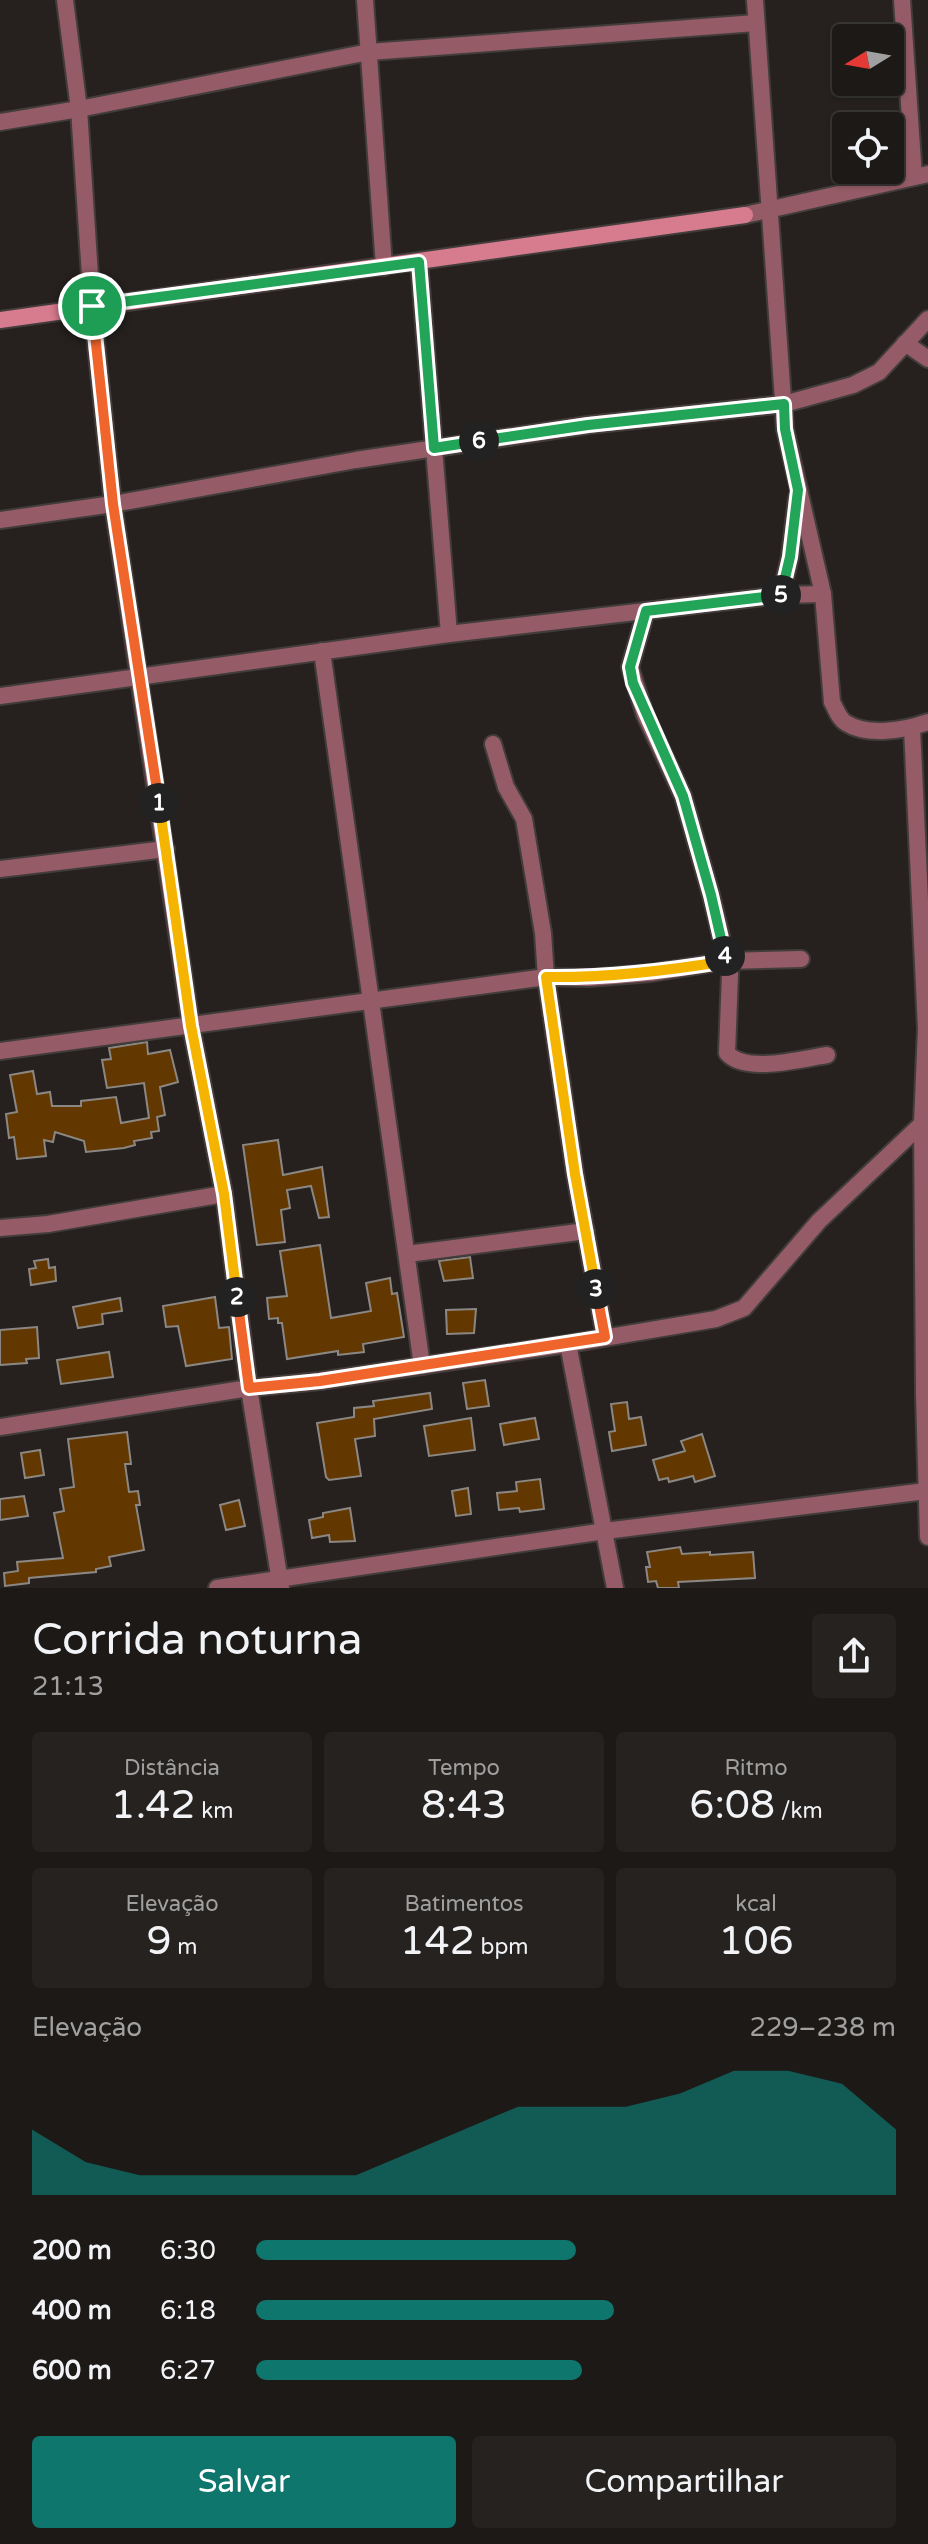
<!DOCTYPE html>
<html lang="pt">
<head>
<meta charset="utf-8">
<style>
	body { margin:0; font-family:"Varela Round",sans-serif; background:#252220; color:#f1f3f6; height:100vh; display:flex; flex-direction:column; font-size:30px; white-space:nowrap }
	* { box-sizing:border-box; margin:0 }
	p { font-size:26px; color:#a0a0a1 }
	.icon { flex:none; width:44px; height:44px; fill:none; stroke:currentColor; stroke-width:2; stroke-linecap:round; stroke-linejoin:round }
	.map { position:relative; height:1588px; overflow:hidden }
	.side { display:flex; flex-direction:column; background:#1c1917; flex:1 }
	.side>* { flex:none }
	.needle { width:52px; rotate:259deg }
	.buttons { position:absolute; left:832px; top:24px; display:grid; gap:16px }
	.buttons a { display:grid; place-items:center; width:72px; height:72px; border-radius:8px; background:#1c1917; box-shadow:0 2px 6px #0004,0 0 0 2px #3a3836; font-size:40px }
	.pin { position:absolute; display:grid; place-items:center; width:68px; height:68px; color:#fff; margin:-34px; border:4px solid #fff; border-radius:50%; box-shadow:0 2px 8px #0007 }
	.km { position:absolute; width:40px; height:40px; margin:-20px; border-radius:50%; background:#222; color:#fff; font-size:22px; line-height:40px; text-align:center }
	.round { display:grid; place-items:center; flex:none; width:84px; height:84px; border-radius:8px; background:#252220 }
	.headline { display:flex; align-items:center; justify-content:space-between; height:136px; padding:0 32px }
	h1 { font-size:44px; font-weight:600; line-height:60px }
	.figures { display:grid; grid-template-columns:repeat(3,1fr); gap:12px; height:136px; padding:8px 32px }
	.figures div { display:grid; align-content:center; border-radius:8px; background:#252220; text-align:center }
	.figures b { font-size:40px; font-weight:600 }
	.figures small { font-size:22px; font-weight:400 }
	.figures p { font-size:22px }
	.chart { height:224px; padding:16px 32px }
	.chart p { display:flex; justify-content:space-between }
	.chart svg { width:100%; height:144px; margin-top:8px; fill:#0f766e; opacity:.7 }
	.action { display:flex; gap:16px; margin-top:auto; padding:16px 32px }
	.action a { flex:1; height:92px; border-radius:8px; background:#0f766e; color:#fff; font-size:32px; font-weight:600; line-height:92px; text-align:center }
	.action a+a { background:#252220; color:#f1f3f6 }
	ul { padding:0 32px; list-style:none; font-size:26px }
	li { display:grid; grid-template-columns:128px 96px 1fr; align-items:center; height:60px }
	li i { height:20px; border-radius:10px; background:#0f766e }
	.map>svg:first-child { display:block }
</style>
</head>
<body>
<div class="map">
<svg width="928" height="1588" viewBox="0 0 928 1588">
	<rect width="100%" height="100%" fill="#26211f"/>
	<g fill="#623700" stroke="#8b8783" stroke-width="2">
		<path d="M147 1042 148 1054 170 1050 178 1082 160 1087 165 1115 157 1117 159 1131 151 1132 152 1138 134 1141 135 1145 124 1148 86 1152 84 1141 55 1132 53 1142 44 1140 46 1156 17 1159 14 1137 9 1138 6 1114 17 1112 10 1075 33 1071 37 1094 50 1092 52 1106H81V1101L116 1097 121 1123 149 1118 144 1083 107 1088 102 1060 111 1059 109 1048Z"/>
		<path d="M278 1140 283 1175 322 1167 329 1217 319 1218 311 1186 287 1190 290 1208 281 1210 285 1242 257 1245 243 1145Z"/>
		<path d="M320 1245 331 1318 371 1311 366 1283 390 1278 392 1294 397 1293 404 1337 363 1344 364 1352 338 1355V1351L287 1359 282 1323H278V1318L269 1319 267 1298 287 1296 280 1251Z"/>
		<path d="M470 1257 473 1278 444 1281 439 1261Z"/>
		<path d="M48 1259 49 1268 55 1267 56 1281 31 1285 29 1269 36 1268 34 1261Z"/>
		<path d="M215 1297 219 1328 229 1327 232 1359 186 1366 178 1326 166 1327 163 1306Z"/>
		<path d="M120 1298 122 1311 102 1314 103 1324 78 1328 73 1307Z"/>
		<path d="M476 1309 474 1333 447 1334 446 1310Z"/>
		<path d="M37 1327 39 1358 26 1359 27 1363 0 1365V1330Z"/>
		<path d="M109 1352 113 1377 61 1384 57 1360Z"/>
		<path d="M485 1380 489 1406 467 1409 463 1383Z"/>
		<path d="M430 1393 432 1409 374 1419 375 1436 355 1439 361 1476 329 1480 326 1477 317 1423 354 1417V1408L374 1406 373 1401Z"/>
		<path d="M627 1402 629 1419 641 1417 646 1445 612 1451 609 1432 615 1431 611 1404Z"/>
		<path d="M471 1418 475 1450 429 1456 424 1426Z"/>
		<path d="M535 1418 539 1439 504 1445 500 1424Z"/>
		<path d="M127 1432 131 1464H125L129 1492 138 1491 140 1505H136L144 1550 109 1557 111 1566 96 1569V1572L29 1578V1583L5 1586 4 1573 18 1571 17 1562 63 1558 54 1513 64 1511 60 1489 74 1487 68 1439Z"/>
		<path d="M702 1434 715 1476 695 1482 693 1476 669 1482 668 1478 659 1480 653 1460 685 1451 681 1441Z"/>
		<path d="M40 1450 44 1475 25 1478 21 1453Z"/>
		<path d="M540 1479 544 1509 520 1512 519 1508 499 1510 497 1493 517 1491 516 1482Z"/>
		<path d="M468 1488 471 1514 456 1516 452 1491Z"/>
		<path d="M24 1496 28 1516 0 1520V1499Z"/>
		<path d="M239 1500 245 1526 226 1530 220 1505Z"/>
		<path d="M350 1508 355 1541 330 1542 329 1535 312 1538 309 1520 323 1517V1513Z"/>
		<path d="M680 1547 682 1554 710 1552V1555L753 1552 755 1578 678 1582 679 1588H658L656 1581 648 1582 646 1567H650L647 1552Z"/>
	</g>
	<g fill="none" stroke-linecap="round" stroke-linejoin="round">
		<g stroke="#423d3b" stroke-width="20">
			<g id="street">
				<path d="M65 0 79 109 92 306 113 504 191 1026 224 1194 249 1388 281 1588"/>
				<path d="M365 0 384 267"/>
				<path d="M755 0 785 429 823 594 832 702C836 709 839 719 846 723 868 737 905 730 928 722"/>
				<path d="M902 0 914 177"/>
				<path d="M0 122 79 109 369 52 756 23"/>
				<path d="M745 215 928 174"/>
				<path d="M419 262 449 634"/>
				<path d="M905 343 928 359"/>
				<path d="M0 520 113 504 356 460 588 425 784 404 853 385 879 372 928 319"/>
				<path d="M781 595 790 557 797 498"/>
				<path d="M646 611 630 667 645 715 683 796 711 895 730 974 727 1053C745 1074 801 1059 827 1055"/>
				<path d="M322 651 422 1366"/>
				<path d="M0 696 449 634 781 595 823 594"/>
				<path d="M912 728 926 1029 922 1123 924 1394 928 1537"/>
				<path d="M493 744 506 787 524 819 543 933 546 977 575 1174 605 1337"/>
				<path d="M0 869 166 849"/>
				<path d="M0 1051 546 977 589 978 651 973 726 961 801 959"/>
				<path d="M0 1228 48 1224 224 1194"/>
				<path d="M407 1254 586 1231"/>
				<path d="M568 1344 615 1588"/>
				<path d="M0 1427 249 1388 320 1381 568 1344 716 1319 744 1308 819 1221 928 1118"/>
				<path d="M217 1588 605 1531 926 1491"/>
			</g>
		</g>
		<g stroke="#423d3b" stroke-width="20">
			<path id="secondary" d="M0 320 745 215"/>
		</g>
		<use href="#street" stroke="#955c67" stroke-width="16"/>
		<use href="#secondary" stroke="#d77b8e" stroke-width="16"/>
	</g>
	<g fill="none" stroke-linecap="round" stroke-linejoin="round">
		<g stroke="#fff" stroke-width="16">
			<path id="split-1" d="M92 306 113 504 159 803"/>
		</g>
		<g stroke="#fff" stroke-width="16">
			<path id="split-2" d="M159 803 191 1026 224 1194 237 1297"/>
		</g>
		<g stroke="#fff" stroke-width="16">
			<path id="split-3" d="M237 1297 249 1388 320 1381 605 1337 596 1289"/>
		</g>
		<g stroke="#fff" stroke-width="16">
			<path id="split-4" d="M596 1289 575 1174 546 977C607 978 666 971 726 961L725 956"/>
		</g>
		<g stroke="#fff" stroke-width="16">
			<path id="split-5" d="M725 956 711 895 683 796 633 683 630 667 646 611 781 595"/>
		</g>
		<g stroke="#fff" stroke-width="16">
			<path id="split-6" d="M479 441 588 425 784 404 785 429 798 490 790 557 781 595"/>
		</g>
		<g stroke="#fff" stroke-width="16">
			<path id="split-7" d="M92 306 419 262 434 448 479 441"/>
		</g>
		<use href="#split-1" stroke="#f0652b" stroke-width="10"/>
		<use href="#split-2" stroke="#f5b400" stroke-width="10"/>
		<use href="#split-3" stroke="#f0652b" stroke-width="10"/>
		<use href="#split-4" stroke="#f5b400" stroke-width="10"/>
		<use href="#split-5" stroke="#22a559" stroke-width="10"/>
		<use href="#split-6" stroke="#22a559" stroke-width="10"/>
		<use href="#split-7" stroke="#22a559" stroke-width="10"/>
	</g>
</svg>
<div class="buttons">
<a><svg class="needle" viewBox="-14 -14 28 28"><path d="M0-13l5 13h-10z" fill="#e53935"/><path d="M0 13l5-13h-10z" fill="#a0a0a1"/></svg></a>
<a><svg class="icon" aria-label="locate" viewBox="0 0 24 24"><circle cx="12" cy="12" r="6"/><path d="M12 2v4M12 18v4M2 12h4M18 12h4"/></svg></a>
</div>
<div class="pin" style="left:92px;top:306px;background:#1e9e55"><svg class="icon" aria-label="arrive" viewBox="0 0 24 24"><path d="M6 21V4h12l-3 4 3 4H6"/></svg></div>
<b class="km" style="left:159px;top:803px">1</b>
<b class="km" style="left:237px;top:1297px">2</b>
<b class="km" style="left:596px;top:1289px">3</b>
<b class="km" style="left:725px;top:956px">4</b>
<b class="km" style="left:781px;top:595px">5</b>
<b class="km" style="left:479px;top:441px">6</b>
</div>
<section class="side">
<div class="headline"><div><h1>Corrida noturna</h1><p>21:13</p></div><a class="round"><svg class="icon" aria-label="share" viewBox="0 0 24 24"><path d="M12 15V3M7 8l5-5 5 5M5 13v7h14v-7"/></svg></a></div>
<div class="figures">
<div><p>Distância</p><b>1.42<small> km</small></b></div>
<div><p>Tempo</p><b>8:43</b></div>
<div><p>Ritmo</p><b>6:08<small> /km</small></b></div>
</div>
<div class="figures">
<div><p>Elevação</p><b>9<small> m</small></b></div>
<div><p>Batimentos</p><b>142<small> bpm</small></b></div>
<div><p>kcal</p><b>106</b></div>
</div>
<div class="chart"><p><span>Elevação</span>229–238 m</p>
<svg viewBox="0 0 160 44" preserveAspectRatio="none"><path d="M0 44V24L10 34L20 38L30 38L40 38L50 38L60 38L70 31L80 24L90 17L100 17L110 17L120 13L130 6L140 6L150 10L160 24V44z"/></svg>
</div>
<ul>
<li><b>200 m</b>6:30<i style="width:50%"></i></li>
<li><b>400 m</b>6:18<i style="width:56%"></i></li>
<li><b>600 m</b>6:27<i style="width:51%"></i></li>
</ul>
<div class="action"><a>Salvar</a><a>Compartilhar</a></div>
</section>
</body>
</html>
